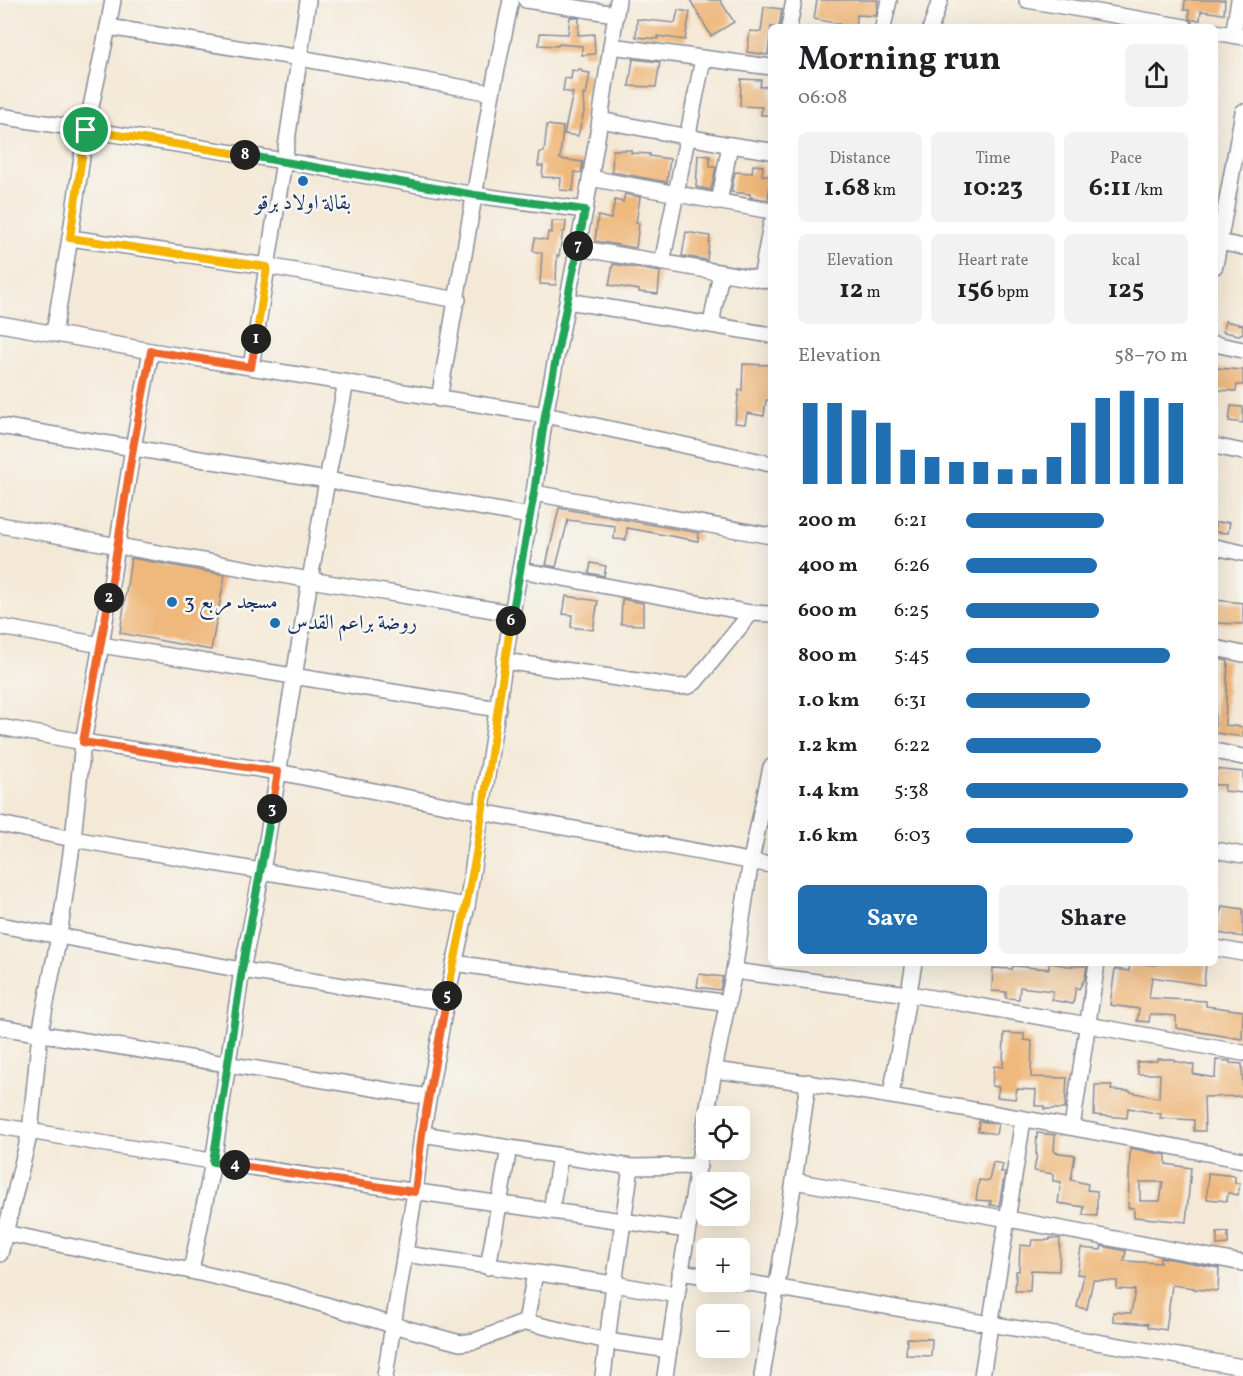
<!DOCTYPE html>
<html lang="en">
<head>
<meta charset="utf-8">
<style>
	body { margin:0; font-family:Vollkorn,Amiri,serif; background:#f2f2f2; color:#202124; height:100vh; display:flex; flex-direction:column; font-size:22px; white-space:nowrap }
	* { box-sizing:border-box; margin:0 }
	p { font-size:20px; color:#757577 }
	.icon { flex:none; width:33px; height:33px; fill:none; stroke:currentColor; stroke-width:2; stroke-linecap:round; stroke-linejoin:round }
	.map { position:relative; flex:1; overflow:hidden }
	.panel { position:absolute; left:768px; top:24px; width:450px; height:942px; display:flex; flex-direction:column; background:#fff; border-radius:9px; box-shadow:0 6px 24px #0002 }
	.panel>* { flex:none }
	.tools { position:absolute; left:696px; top:1106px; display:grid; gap:12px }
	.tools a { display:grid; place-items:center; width:54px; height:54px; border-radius:9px; background:#fff; box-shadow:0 6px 24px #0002; font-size:30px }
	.pin { position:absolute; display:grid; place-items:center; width:51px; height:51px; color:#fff; margin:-26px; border:3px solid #fff; border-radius:50%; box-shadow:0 2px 6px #0007 }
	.km { position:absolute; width:30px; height:30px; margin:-15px; border-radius:50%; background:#222; color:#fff; font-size:16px; line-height:30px; text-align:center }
	.round { display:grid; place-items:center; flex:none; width:63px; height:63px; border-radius:9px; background:#f2f2f2 }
	.overview { display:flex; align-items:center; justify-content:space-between; height:102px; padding:0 30px }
	h1 { font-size:33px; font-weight:700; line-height:45px }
	.stats { display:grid; grid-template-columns:repeat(3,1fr); gap:9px; height:102px; padding:6px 30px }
	.stats div { display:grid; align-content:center; border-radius:9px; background:#f2f2f2; text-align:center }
	.stats b { font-size:26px; font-weight:700 }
	.stats small { font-size:16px; font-weight:400 }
	.stats p { font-size:16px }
	.chart { height:168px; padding:12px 30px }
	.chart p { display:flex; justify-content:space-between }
	.chart svg { width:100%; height:108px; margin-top:6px; stroke:#1f6fb2; stroke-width:6 }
	.action { display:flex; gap:12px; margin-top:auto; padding:12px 30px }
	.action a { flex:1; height:69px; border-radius:9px; background:#1f6fb2; color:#fff; font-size:24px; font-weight:700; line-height:69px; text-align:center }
	.action a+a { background:#f2f2f2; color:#202124 }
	ul { padding:0 30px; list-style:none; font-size:20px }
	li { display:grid; grid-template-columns:96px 72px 1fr; align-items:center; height:45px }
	li i { height:15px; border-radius:8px; background:#1f6fb2 }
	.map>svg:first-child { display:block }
</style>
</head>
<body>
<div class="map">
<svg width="1243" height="1376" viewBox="0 0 1243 1376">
	<rect width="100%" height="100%" fill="#f6f6f2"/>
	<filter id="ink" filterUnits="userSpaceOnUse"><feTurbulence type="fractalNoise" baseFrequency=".0167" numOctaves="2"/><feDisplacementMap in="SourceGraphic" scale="12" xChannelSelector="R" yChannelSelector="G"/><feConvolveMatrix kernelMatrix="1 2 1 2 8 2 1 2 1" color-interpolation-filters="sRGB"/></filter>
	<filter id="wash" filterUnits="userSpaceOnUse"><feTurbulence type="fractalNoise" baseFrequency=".008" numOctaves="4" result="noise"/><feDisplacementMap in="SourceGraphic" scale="24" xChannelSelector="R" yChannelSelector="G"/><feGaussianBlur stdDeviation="1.35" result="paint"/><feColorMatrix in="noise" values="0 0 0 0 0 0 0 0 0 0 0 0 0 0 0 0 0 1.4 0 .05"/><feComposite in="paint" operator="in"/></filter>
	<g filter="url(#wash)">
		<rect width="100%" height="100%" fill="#f4e9d6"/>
		<g id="blocks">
			<g fill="#efb87c" fill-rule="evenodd">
				<path d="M690 0H720L734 22 711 36Z"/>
				<path d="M817 0H878L877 9 876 16 857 15 855 27H840V24L814 19Z"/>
				<path d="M1185 0H1225L1224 14 1201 11 1200 20H1192L1189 18V10H1184Z"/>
				<path d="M764 7 782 9 779 27H771L768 55 747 52 750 31 761 32Z"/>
				<path d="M678 10 690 12 685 40 658 36V39L636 37 637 19 675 23Z"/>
				<path d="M570 17 579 18 578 35 594 34 595 54 582 55V46L558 44V46L539 45 540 33 568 34Z"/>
				<path d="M633 59 660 62 656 87 629 86Z"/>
				<path d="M579 69H581L582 72 590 73 586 95 583 94 584 112 578 136 564 134 573 93 563 91 565 78 571 79 572 70 578 71Z"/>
				<path d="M741 79 761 80 760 87 771 86V115H761L762 107 740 106Z"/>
				<path d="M547 125 563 127 560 159 583 162 581 173 575 172 573 191 560 190 561 178 542 177 543 166H538L540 152H544Z"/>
				<path d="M613 150H631V153L650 154 649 156 670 159 667 182 612 172Z"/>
				<path d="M698 155 710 156V167H716L711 190 696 187Z"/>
				<path d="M753 165 763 166 762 175 771 176 768 200 750 197V194L731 192 735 172 752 173Z"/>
				<path d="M625 194 640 197 636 223H639L636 248 595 241 598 216 611 219 615 200 623 202Z"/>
				<path d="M552 221H566L565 232H563L559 256 557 255 556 285 540 284 542 253 533 251 535 238 547 240 548 232 552 233Z"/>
				<path d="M686 232 710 236 707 260 682 256Z"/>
				<path d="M613 264 660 272 658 294 639 292V290L609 285Z"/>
				<path d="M1225 321 1243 325V333L1239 335 1223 332Z"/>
				<path d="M743 364 771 365V400H766L764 416 747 413 745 424 735 423 739 390H742Z"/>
				<path d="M1216 368 1243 370V385H1237L1236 391 1215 390Z"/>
				<path d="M1231 406 1243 407V423L1229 421Z"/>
				<path d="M559 508 699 533 698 541 627 528 626 540 614 539 615 526 568 520 556 567 546 565Z"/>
				<path d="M1230 522 1228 533 1215 532V523Z"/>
				<path d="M131 558 225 575 211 650 120 633Z"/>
				<path d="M591 563 606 566 604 576 589 573Z"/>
				<path d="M566 596 598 601 593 630 571 627 572 615 563 614Z"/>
				<path d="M622 599 643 603V625L621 624Z"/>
				<path d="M1215 600 1243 603V624L1215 623Z"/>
				<path d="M1215 658 1228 661 1225 725 1243 727V737L1215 733Z"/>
				<path d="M1215 769 1243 772V793L1224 791 1225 785H1215Z"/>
				<path d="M1222 906 1243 909V937L1217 933Z"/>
				<path d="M1049 963 1068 966H1087L1085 978 1079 989 1076 987 1073 1004 1052 1000 1053 991 1020 987 1019 999 1006 998V992L992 991 993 968 1012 969 1013 966 1049 969Z"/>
				<path d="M1130 963 1156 965V963H1180L1194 965V963H1206L1204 985 1152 977 1149 998 1206 1001V1006L1243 1011 1242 1039 1176 1028V1016L1150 1014 1149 1022 1137 1021 1139 1009 1110 1005 1115 969 1129 971Z"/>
				<path d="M699 974 723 977 720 990 697 987Z"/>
				<path d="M1004 1033 1024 1034V1040L1032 1041 1031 1077 1067 1078 1065 1109H1044V1106H1035L1036 1090 1017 1089 1015 1099 997 1097 999 1087 992 1086 994 1066 1003 1067Z"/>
				<path d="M1157 1059H1174V1061L1194 1065 1193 1074 1215 1078 1216 1060 1230 1061V1063L1242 1064 1243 1096 1204 1097 1205 1131H1194V1120L1160 1118 1161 1114 1128 1108 1127 1118 1094 1115 1095 1085H1112L1111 1090 1130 1091V1092L1159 1098 1160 1074H1138L1137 1062 1157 1061Z"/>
				<path d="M979 1121 998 1124 996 1134 978 1131Z"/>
				<path d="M1037 1133 1055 1135 1054 1152 1075 1155 1071 1180 1088 1184 1087 1190 1097 1191V1216L1083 1215 1084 1207 1058 1203 1061 1182 1053 1181V1174L1034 1171 1037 1154H1036Z"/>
				<path d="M1130 1148 1166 1155V1164L1191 1168 1186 1222 1134 1217V1208H1128ZM1140 1182H1163L1160 1201H1140Z"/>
				<path d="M993 1162 1003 1164 1001 1172H1005L999 1206 990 1205 991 1201 976 1200 979 1180 989 1181Z"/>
				<path d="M1208 1173 1235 1176V1183H1240L1238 1195 1228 1193 1227 1201 1207 1199Z"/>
				<path d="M1228 1232V1244L1217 1245V1233Z"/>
				<path d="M1050 1238 1060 1239 1059 1271 1031 1270 1030 1291H1015L1016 1271H1019L1020 1245 1031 1246 1032 1240H1050Z"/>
				<path d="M1102 1246 1126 1251 1124 1261 1160 1263V1257L1219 1268 1218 1291 1194 1289V1288L1172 1285 1166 1330 1148 1327V1324L1113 1321V1312L1131 1313 1135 1290 1117 1289V1281L1093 1280 1087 1309 1077 1307 1084 1275 1077 1274 1081 1248 1101 1250Z"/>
				<path d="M907 1338 932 1339 931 1356 906 1355Z"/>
			</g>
		</g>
	</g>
	<g filter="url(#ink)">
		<use href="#blocks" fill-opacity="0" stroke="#888c9a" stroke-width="1.5"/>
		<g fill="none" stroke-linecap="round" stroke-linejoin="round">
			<g stroke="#888c9a" stroke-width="18">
				<g id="street">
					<path d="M526 0 615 14"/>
					<path d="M618 0 600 120 585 210 545 415 534 493 512 613 467 906 446 1002 422 1134 415 1192 393 1325 460 1343 475 1341 526 1322 607 1341 669 1350"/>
					<path d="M1027 0 1185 27"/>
					<path d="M108 27 300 58 492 93"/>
					<path d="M789 27 794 0"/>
					<path d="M883 27 889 0"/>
					<path d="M931 27 940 0"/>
					<path d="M1215 32 1243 37"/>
					<path d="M1233 35 1239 0"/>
					<path d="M611 46 771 67"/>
					<path d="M0 116 284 161 475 195 585 210"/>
					<path d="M600 120 730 145 771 151"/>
					<path d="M590 178 771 211"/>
					<path d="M719 202 730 145"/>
					<path d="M70 238 267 266 458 300"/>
					<path d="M1215 241 1243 247"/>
					<path d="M578 248 771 281"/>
					<path d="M662 263 703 59"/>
					<path d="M1215 266 1243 112"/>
					<path d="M761 279 771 224"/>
					<path d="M568 301 771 335"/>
					<path d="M0 324 151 351 545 415 771 464"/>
					<path d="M711 324 721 273"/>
					<path d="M54 333 70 238 86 130 108 27 113 0"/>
					<path d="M1215 344 1243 350"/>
					<path d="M251 367 284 161 308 0"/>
					<path d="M439 399 492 93 511 0"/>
					<path d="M0 426 327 480 529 516"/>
					<path d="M1215 446 1243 452"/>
					<path d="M534 493 771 536"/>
					<path d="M0 525 310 580 512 613"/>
					<path d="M1215 547 1243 553"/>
					<path d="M520 570 751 613 771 614"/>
					<path d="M0 627 101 645 498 709"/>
					<path d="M1215 648 1243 654"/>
					<path d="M504 661 677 687 689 686 695 682 751 613"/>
					<path d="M0 727 83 742 278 772 481 812 771 865"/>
					<path d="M1215 751 1243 757"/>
					<path d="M0 824 73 839 467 906"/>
					<path d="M1215 850 1243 855"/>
					<path d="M0 925 242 970 446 1002"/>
					<path d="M1215 948 1243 953"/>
					<path d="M454 963 728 1003"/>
					<path d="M734 971 909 994 1088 1025 1243 1053"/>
					<path d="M0 1027 428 1097"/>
					<path d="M714 1070C891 1093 1067 1126 1243 1160"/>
					<path d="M891 1095 914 963"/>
					<path d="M0 1126C228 1166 458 1198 687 1230"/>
					<path d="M1072 1127 1097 963"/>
					<path d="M422 1134 631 1167 699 1166"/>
					<path d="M794 1181 1008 1219 1243 1263"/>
					<path d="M551 1211 560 1156"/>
					<path d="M0 1232 191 1271 282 1292 393 1325 385 1376"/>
					<path d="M0 1254 30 1132 40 1033 59 936 73 839 83 742 101 645 133 448 151 351"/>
					<path d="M405 1254 614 1284 677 1295"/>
					<path d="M488 1267 509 1148"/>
					<path d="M191 1271 213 1162 242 970 262 871 310 580 327 480 346 382"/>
					<path d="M680 1272 706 1276"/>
					<path d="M738 1281 1243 1367"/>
					<path d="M526 1322 535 1273"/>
					<path d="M603 1376 614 1284 631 1167"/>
					<path d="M665 1376 677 1295 714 1070 734 971 751 860 771 767"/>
					<path d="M762 1376 794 1181 808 1082"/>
					<path d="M982 1376 1023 1120"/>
				</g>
			</g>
			<use href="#street" stroke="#fff" stroke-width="15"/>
		</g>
	</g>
	<g fill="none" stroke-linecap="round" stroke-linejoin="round" filter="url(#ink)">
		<g stroke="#fff" stroke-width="12">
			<path id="split-1" d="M86 130 70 238 267 267 256 339"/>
		</g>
		<g stroke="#fff" stroke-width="12">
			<path id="split-2" d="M109 598 133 448 151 351 251 367 256 339"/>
		</g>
		<g stroke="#fff" stroke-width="12">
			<path id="split-3" d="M109 598 83 742 278 772 272 809"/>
		</g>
		<g stroke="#fff" stroke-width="12">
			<path id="split-4" d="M235 1165 213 1162 242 970 272 809"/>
		</g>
		<g stroke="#fff" stroke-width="12">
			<path id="split-5" d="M235 1165 415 1192 422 1134 447 996"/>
		</g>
		<g stroke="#fff" stroke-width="12">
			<path id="split-6" d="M447 996 466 906 476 854 511 621"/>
		</g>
		<g stroke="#fff" stroke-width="12">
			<path id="split-7" d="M511 621 534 493 545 415 578 246"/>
		</g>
		<g stroke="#fff" stroke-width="12">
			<path id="split-8" d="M245 155 475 195 585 210 578 246"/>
		</g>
		<g stroke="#fff" stroke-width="12">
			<path id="split-9" d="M86 130 245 155"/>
		</g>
		<use href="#split-1" stroke="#f5b400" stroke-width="8"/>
		<use href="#split-2" stroke="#f0652b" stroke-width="8"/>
		<use href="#split-3" stroke="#f0652b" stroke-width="8"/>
		<use href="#split-4" stroke="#22a559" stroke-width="8"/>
		<use href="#split-5" stroke="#f0652b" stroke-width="8"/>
		<use href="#split-6" stroke="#f5b400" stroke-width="8"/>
		<use href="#split-7" stroke="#22a559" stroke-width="8"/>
		<use href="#split-8" stroke="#22a559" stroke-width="8"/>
		<use href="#split-9" stroke="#f5b400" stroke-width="8"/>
	</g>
	<g fill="#1f6fb2" stroke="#f6f6f2" stroke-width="2">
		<circle cx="303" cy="181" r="6"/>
		<circle cx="172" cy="602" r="6"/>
		<circle cx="275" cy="623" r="6"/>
	</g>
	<g text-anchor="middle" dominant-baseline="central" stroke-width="5" stroke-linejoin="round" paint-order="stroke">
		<g font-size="21" fill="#1b2f5e" stroke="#f6f6f2" text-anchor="start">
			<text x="303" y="203" text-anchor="middle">بقالة اولاد برقو</text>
			<text x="184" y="602">مسجد مربع 3</text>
			<text x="287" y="623">روضة براعم القدس</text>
		</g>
	</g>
</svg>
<div class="tools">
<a><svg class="icon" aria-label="locate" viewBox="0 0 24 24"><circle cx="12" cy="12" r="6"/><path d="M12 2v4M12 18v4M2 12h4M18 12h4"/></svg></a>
<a><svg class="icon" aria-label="layers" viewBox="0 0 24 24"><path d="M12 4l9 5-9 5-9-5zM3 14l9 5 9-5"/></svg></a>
<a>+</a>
<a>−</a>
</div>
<div class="pin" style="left:86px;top:130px;background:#1e9e55"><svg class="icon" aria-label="arrive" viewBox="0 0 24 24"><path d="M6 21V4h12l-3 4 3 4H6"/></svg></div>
<b class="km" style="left:256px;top:339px">1</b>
<b class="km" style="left:109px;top:598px">2</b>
<b class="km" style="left:272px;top:809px">3</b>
<b class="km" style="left:235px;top:1165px">4</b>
<b class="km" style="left:447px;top:996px">5</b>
<b class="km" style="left:511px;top:621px">6</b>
<b class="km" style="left:578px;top:246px">7</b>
<b class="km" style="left:245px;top:155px">8</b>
<section class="panel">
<div class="overview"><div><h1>Morning run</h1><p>06:08</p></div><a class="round"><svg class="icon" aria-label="share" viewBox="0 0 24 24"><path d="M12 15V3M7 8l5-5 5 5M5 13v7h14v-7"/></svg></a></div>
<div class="stats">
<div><p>Distance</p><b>1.68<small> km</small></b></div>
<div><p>Time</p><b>10:23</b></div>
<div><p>Pace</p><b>6:11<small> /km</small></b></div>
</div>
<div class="stats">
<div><p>Elevation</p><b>12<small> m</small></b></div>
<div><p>Heart rate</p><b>156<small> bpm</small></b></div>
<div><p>kcal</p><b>125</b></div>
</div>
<div class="chart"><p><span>Elevation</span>58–70 m</p>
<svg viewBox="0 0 160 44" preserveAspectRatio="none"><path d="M5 44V11M15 44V11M25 44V14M35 44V19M45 44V30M55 44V33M65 44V35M75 44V35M85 44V38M95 44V38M105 44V33M115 44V19M125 44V9M135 44V6M145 44V9M155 44V11"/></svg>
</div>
<ul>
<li><b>200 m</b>6:21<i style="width:62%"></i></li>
<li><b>400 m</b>6:26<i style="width:59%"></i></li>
<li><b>600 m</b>6:25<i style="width:60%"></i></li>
<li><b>800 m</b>5:45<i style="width:92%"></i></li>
<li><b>1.0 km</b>6:31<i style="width:56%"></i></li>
<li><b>1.2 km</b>6:22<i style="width:61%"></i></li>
<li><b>1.4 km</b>5:38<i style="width:100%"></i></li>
<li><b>1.6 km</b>6:03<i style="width:75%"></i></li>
</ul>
<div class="action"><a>Save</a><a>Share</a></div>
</section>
</div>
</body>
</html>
